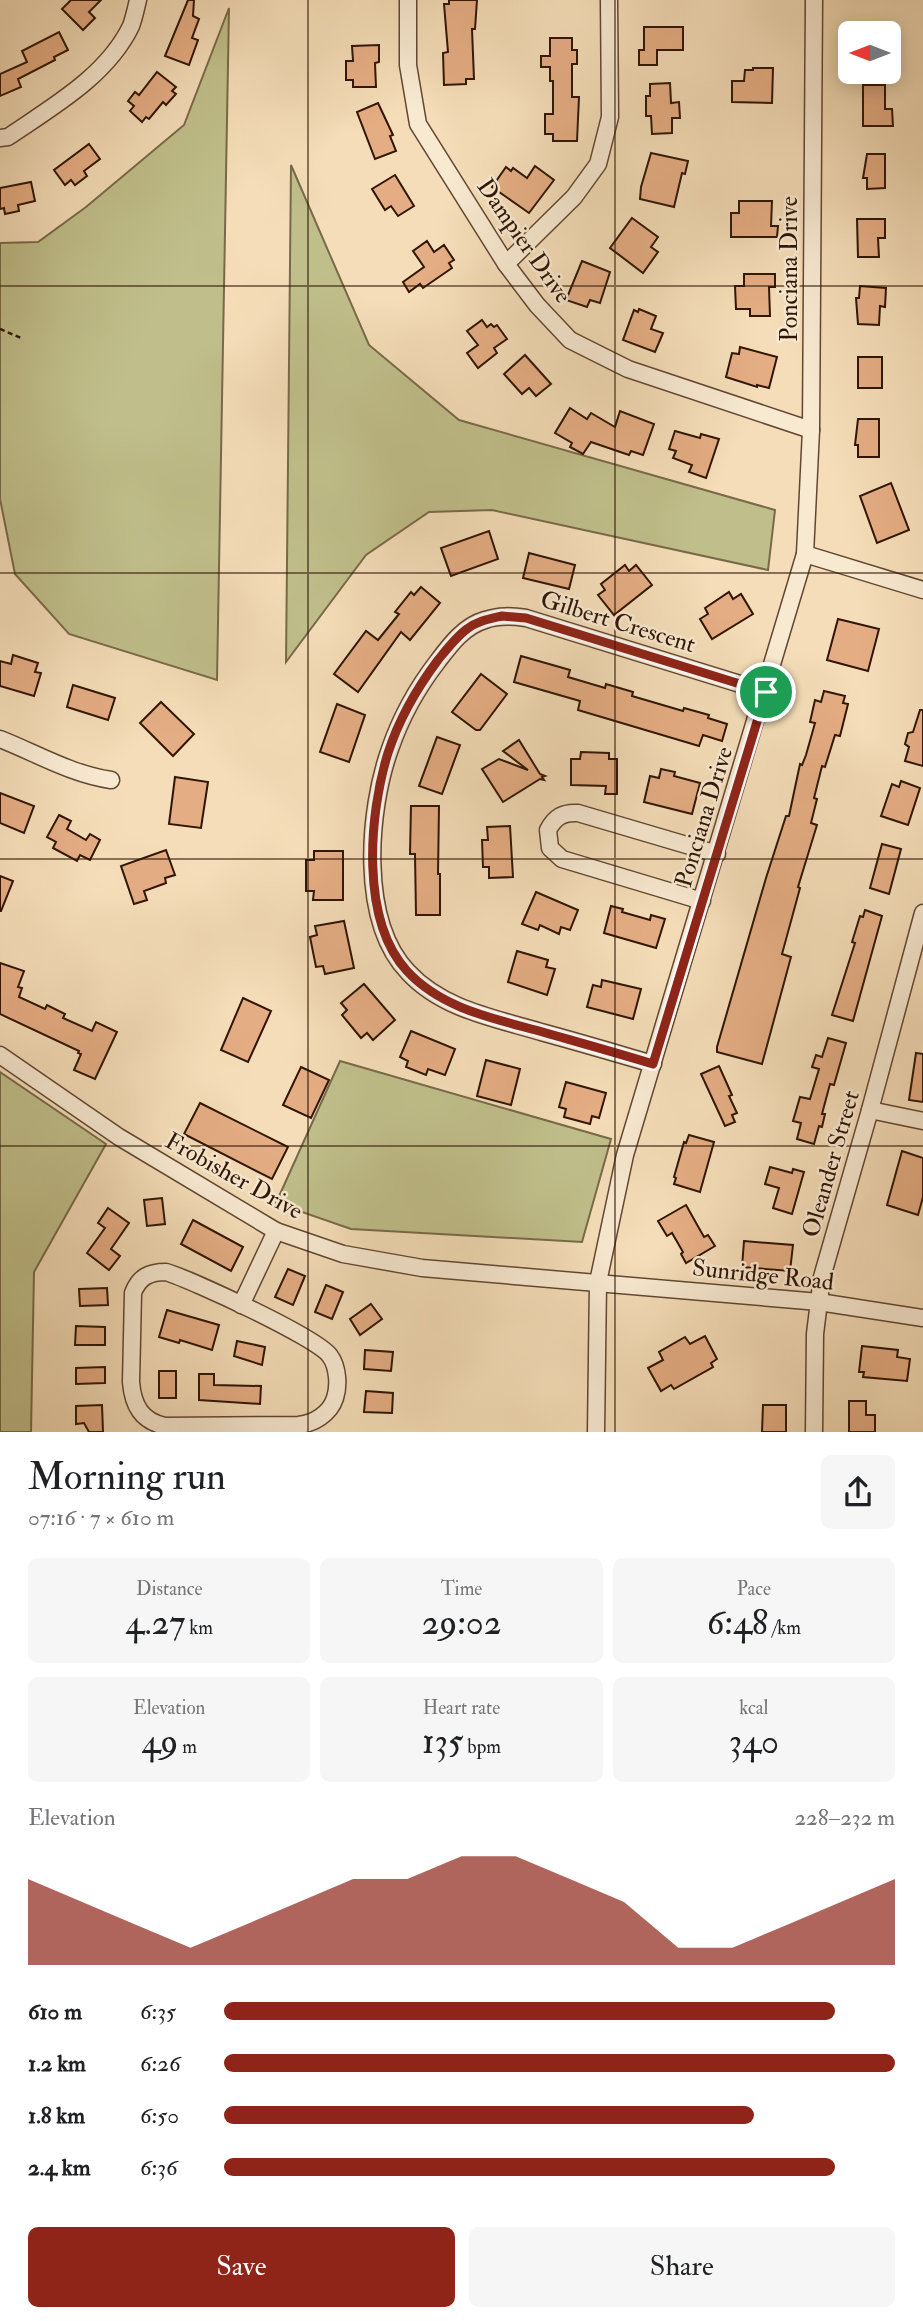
<!DOCTYPE html>
<html lang="en">
<head>
<meta charset="utf-8">
<style>
	body { margin:0; font-family:"IM FELL Double Pica",serif; background:#f6f6f6; color:#202124; height:100vh; display:flex; flex-direction:column; font-size:26px; white-space:nowrap }
	* { box-sizing:border-box; margin:0 }
	p { font-size:23px; color:#757577 }
	.icon { flex:none; width:38px; height:38px; fill:none; stroke:currentColor; stroke-width:2; stroke-linecap:round; stroke-linejoin:round }
	.map { position:relative; height:1432px; overflow:hidden }
	.panel { display:flex; flex-direction:column; background:#fff; flex:1 }
	.panel>* { flex:none }
	.needle { width:46px; rotate:270deg }
	.fabs { position:absolute; left:838px; top:21px; display:grid; gap:14px }
	.fabs a { display:grid; place-items:center; width:63px; height:63px; border-radius:10px; background:#fff; box-shadow:0 4px 18px #0003; font-size:35px }
	.pin { position:absolute; display:grid; place-items:center; width:60px; height:60px; color:#fff; margin:-30px; border:4px solid #fff; border-radius:50%; box-shadow:0 2px 7px #0007 }
	.round { display:grid; place-items:center; flex:none; width:74px; height:74px; border-radius:10px; background:#f6f6f6 }
	.summary { display:flex; align-items:center; justify-content:space-between; height:119px; padding:0 28px }
	h1 { font-size:38px; font-weight:600; line-height:52px }
	.figures { display:grid; grid-template-columns:repeat(3,1fr); gap:10px; height:119px; padding:7px 28px }
	.figures div { display:grid; align-content:center; border-radius:10px; background:#f6f6f6; text-align:center }
	.figures b { font-size:35px; font-weight:600 }
	.figures small { font-size:19px; font-weight:400 }
	.figures p { font-size:19px }
	.chart { height:196px; padding:14px 28px }
	.chart p { display:flex; justify-content:space-between }
	.chart svg { width:100%; height:126px; margin-top:7px; fill:#8f2418; opacity:.7 }
	.action { display:flex; gap:14px; margin-top:auto; padding:14px 28px }
	.action a { flex:1; height:80px; border-radius:10px; background:#8f2418; color:#fff; font-size:28px; font-weight:600; line-height:80px; text-align:center }
	.action a+a { background:#f6f6f6; color:#202124 }
	ul { padding:0 28px; list-style:none; font-size:23px }
	li { display:grid; grid-template-columns:112px 84px 1fr; align-items:center; height:52px }
	li i { height:18px; border-radius:9px; background:#8f2418 }
	.map>svg:first-child { display:block }
</style>
</head>
<body>
<div class="map">
<svg width="923" height="1432" viewBox="0 0 923 1432">
	<rect width="100%" height="100%" fill="#f4ddb8"/>
	<filter id="stains"><feTurbulence type="fractalNoise" baseFrequency=".00286" numOctaves="4"/><feColorMatrix values="0 0 0 0 .2 0 0 0 0 .09 0 0 0 0 .02 0 0 0 .5 -.17"/></filter>
	<radialGradient id="worn" r=".72"><stop offset=".6" stop-color="#630" stop-opacity="0"/><stop offset="1" stop-color="#630" stop-opacity=".3"/></radialGradient>
	<g fill="#c0bf8b" stroke="#786a48" stroke-width="2">
		<path d="M229 8 217 680 69 634 15 574 0 499V243L38 242 86 207 184 125Z"/>
		<path d="M291 165 369 345 459 420 775 510 768 570 492 510 429 512 366 555 286 662Z"/>
		<path d="M340 1061 611 1139 582 1242 351 1229 276 1203Z"/>
		<path d="M0 1072 106 1144 34 1272 31 1432H0Z"/>
	</g>
	<g fill="#e5ad84" stroke="#301505" stroke-width="2">
		<path d="M71 0H101L89 12 95 18 83 30 62 9Z"/>
		<path d="M188 0H194L193 16 199 19 192 38 198 40 189 65 165 56Z"/>
		<path d="M449 0H477L475 29H472L474 79H466V84L444 85 443 53 448 52 444 4H449Z"/>
		<path d="M644 27H683V50H657V65H639V50H644Z"/>
		<path d="M59 32 68 50 54 57 55 60 18 79 21 87 0 96V74L27 62 22 51Z"/>
		<path d="M550 38H572V50H577V64H572V97H579L577 141H553V134H545V114H553V81H550V67H541V56H550Z"/>
		<path d="M379 45V62L375 63 376 87H353V80H346V61H353L352 46Z"/>
		<path d="M753 68H773L772 103 732 102V81H744L745 70H753Z"/>
		<path d="M157 72 176 87 172 91 176 94 166 105 163 102 149 119 146 117 142 122 130 111 134 106 128 101 135 92 139 95Z"/>
		<path d="M670 83 671 103 679 102 680 118H672V133L652 134 651 116H646V96H650V84Z"/>
		<path d="M863 85H885V109H892L893 126H863Z"/>
		<path d="M378 103 393 135 390 136 396 151 375 159 357 112Z"/>
		<path d="M89 144 100 159 84 171 87 176 75 185 71 180 65 185 54 170Z"/>
		<path d="M651 153 688 161 685 174 682 173 674 207 640 199 641 187Z"/>
		<path d="M867 154H885V188L867 189V178H863Z"/>
		<path d="M535 166 554 180 529 213 492 187 506 167 511 171 513 168 527 178Z"/>
		<path d="M395 175 414 206 398 216 391 206 385 210 372 189Z"/>
		<path d="M31 182 35 201 18 205 19 211 5 214 4 208 0 209V188Z"/>
		<path d="M739 201H772L771 226H778L777 237H731V213H739Z"/>
		<path d="M632 218 658 237 651 247 658 252 643 273 610 248Z"/>
		<path d="M857 219H885V238H878L879 257H858Z"/>
		<path d="M427 241 434 252 444 245 454 260 449 263 452 268 423 288 420 284 409 292 403 282 424 267 413 251Z"/>
		<path d="M582 261 610 272 600 303 590 300 587 307 566 300Z"/>
		<path d="M744 274H775V287H769L770 316H750V309H736L735 286H744Z"/>
		<path d="M860 286 886 288 885 307 880 306 879 325 858 324 856 298H859Z"/>
		<path d="M639 309 656 316 651 329 663 333 655 352 623 340 634 310 638 312Z"/>
		<path d="M482 320 487 327 491 324 494 327 497 325 507 339 494 348 497 353 478 368 467 353 478 345 467 331Z"/>
		<path d="M740 347 777 357 769 388 757 385V387L726 377 732 353 739 354Z"/>
		<path d="M525 355 551 384 536 396 529 388 522 394 504 374Z"/>
		<rect x="858" y="357" width="24" height="31"/>
		<path d="M570 408 587 419 591 413 615 427 620 411 654 424 643 455 631 451 629 455 591 442 583 454 570 447 572 443 555 433Z"/>
		<path d="M858 419H879V457H858V445H855Z"/>
		<path d="M675 431 700 438 701 434 719 439 706 478 689 472 692 465 673 458 676 451 669 449Z"/>
		<path d="M891 483 909 530 877 543 860 496Z"/>
		<path d="M489 531 498 559 451 576 441 548Z"/>
		<path d="M529 553 575 565 569 589 523 578Z"/>
		<path d="M625 565 629 571 636 565 652 585 614 615 598 595 605 590 601 584Z"/>
		<path d="M421 587 440 603 410 640 401 632 358 692 334 674 366 631 378 640 399 614 395 612 411 592 414 595Z"/>
		<path d="M729 592 733 599 741 594 753 614 712 639 700 619 708 614 705 608Z"/>
		<path d="M838 619 879 629 868 671 827 660Z"/>
		<path d="M13 655 38 663 35 672 41 673 34 696 0 686V661L11 664Z"/>
		<path d="M521 656 570 670 568 677 605 688 606 684 633 692 632 696 683 711 684 708 709 715 708 718 727 724 722 741 703 735 699 746 578 710 580 701 514 682Z"/>
		<path d="M481 674 507 694 480 730H476L452 712Z"/>
		<path d="M73 685 115 698 108 720 67 707Z"/>
		<path d="M824 691 845 696 843 703 848 704 840 736 835 735 825 767 822 766 814 798 817 799 811 823 817 825 798 887 800 888 782 954 791 957 762 1064 717 1052V1047L766 878 786 816H789L800 764 802 765 806 755 815 723 810 722 815 700 821 702Z"/>
		<path d="M161 702 194 734 173 756 140 723Z"/>
		<path d="M337 704 365 715 349 762 320 752Z"/>
		<path d="M920 710H923V766L905 761 909 747 905 744 908 733 913 732Z"/>
		<path d="M437 737 460 745 442 794 419 786Z"/>
		<path d="M519 740 540 774 545 776 542 777 544 780 540 779 503 802 482 769 499 759 528 770 503 751Z"/>
		<path d="M581 752 609 753V759H617V794H605L606 786 571 785V759H580Z"/>
		<path d="M661 769 675 772 674 776 700 783 692 814 644 802 650 776 659 778Z"/>
		<path d="M175 777 208 782 201 828 169 824Z"/>
		<path d="M901 781 920 788 908 825 881 816 892 784 899 787Z"/>
		<path d="M0 793 34 806 24 833 0 823Z"/>
		<path d="M411 806H439L438 874H440V915H416L415 854H410Z"/>
		<path d="M59 815 71 821 67 829 86 840 90 834 100 840 90 860 80 855 77 861 53 848 56 842 47 837Z"/>
		<path d="M510 826 513 877 489 878V867H483L482 840H488L487 827Z"/>
		<path d="M882 844 901 849 889 894 870 888Z"/>
		<path d="M166 850 175 875 165 878 166 883 144 891 147 900 134 904 121 866Z"/>
		<path d="M314 851H343V900H313L314 891H306V860H314Z"/>
		<path d="M0 876 13 881 1 911H0Z"/>
		<path d="M536 892 578 910 570 930 561 927 559 934 540 925 538 930 522 924Z"/>
		<path d="M611 906 623 909 622 912 650 920 651 915 665 919 656 948 604 933Z"/>
		<path d="M865 910 882 916 853 1021 832 1015 855 943 852 942 860 916 863 917Z"/>
		<path d="M344 921 354 968 325 974 323 966 316 967 310 937 317 935 315 926Z"/>
		<path d="M517 951 548 960 546 967 555 969 547 995 508 982Z"/>
		<path d="M0 963 24 971 18 987 22 988 19 997 45 1009 47 1005 65 1014 63 1018 92 1031 96 1022 117 1032 95 1079 74 1070 81 1054 78 1053 79 1051 0 1014Z"/>
		<path d="M602 980 641 989 633 1019 587 1007 593 985 601 987Z"/>
		<path d="M364 984 395 1020 373 1040 367 1033 361 1038 342 1015 347 1010 341 1003Z"/>
		<path d="M243 998 271 1011 248 1062 221 1050Z"/>
		<path d="M411 1031 455 1049 445 1075 428 1069 426 1075 406 1067 408 1061 400 1057Z"/>
		<path d="M828 1038 846 1043 834 1085 830 1084 822 1114H825L822 1127 819 1126 814 1144 797 1139 801 1123 793 1121 800 1097 810 1099 819 1069 812 1067 816 1055 822 1057Z"/>
		<path d="M916 1053 923 1054V1102L909 1100Z"/>
		<path d="M486 1060 520 1069 511 1105 477 1096Z"/>
		<path d="M719 1066 732 1095 729 1096 737 1113 732 1115 735 1122 725 1126 701 1074Z"/>
		<path d="M301 1067 329 1080 311 1118 283 1105Z"/>
		<path d="M566 1082 606 1093 599 1118 592 1116 590 1124 564 1117 566 1109 559 1107Z"/>
		<path d="M200 1103 288 1147 272 1179 184 1134Z"/>
		<path d="M689 1135 714 1142 700 1192 674 1184 676 1178 674 1177 684 1142 686 1143Z"/>
		<path d="M902 1151 923 1158V1197L918 1215 887 1205Z"/>
		<path d="M770 1167 792 1173 793 1169 804 1172 792 1214 773 1208 779 1188 765 1184Z"/>
		<path d="M162 1198 165 1224 147 1226 144 1200Z"/>
		<path d="M686 1205 704 1237 708 1235 715 1246 686 1263 681 1254 683 1252 672 1233 667 1236 658 1221Z"/>
		<path d="M108 1208 129 1223 111 1249 120 1256 109 1270 87 1253 105 1228 98 1223Z"/>
		<path d="M193 1220 243 1247 231 1271 181 1244Z"/>
		<path d="M744 1241 793 1245 790 1271 742 1267Z"/>
		<path d="M288 1269 305 1276 293 1305 275 1297Z"/>
		<path d="M326 1285 343 1292 332 1319 315 1312Z"/>
		<path d="M107 1288 108 1305 80 1306 79 1289Z"/>
		<path d="M371 1304 382 1319 360 1335 350 1319Z"/>
		<path d="M167 1310 219 1325 212 1350 180 1340 179 1343 159 1337Z"/>
		<path d="M76 1326 105 1327V1345H75Z"/>
		<path d="M705 1336 717 1359 711 1363 713 1367 674 1389 671 1385 661 1391 648 1368 663 1360 659 1352 685 1337 690 1344Z"/>
		<path d="M237 1341 265 1347 262 1365 234 1356Z"/>
		<path d="M862 1346 898 1350 897 1357 910 1359 907 1381 863 1377 864 1372H859Z"/>
		<path d="M365 1350 393 1352 391 1371 364 1369Z"/>
		<path d="M105 1367V1383L76 1384V1368Z"/>
		<rect x="159" y="1371" width="17" height="27"/>
		<path d="M199 1374H214V1385L261 1386 260 1404 199 1400Z"/>
		<path d="M366 1391 393 1393 392 1413 364 1412Z"/>
		<path d="M849 1401H866V1415H875V1432H849Z"/>
		<path d="M102 1405 103 1432H89L84 1423 76 1424V1406Z"/>
		<path d="M763 1405H786V1432H762Z"/>
	</g>
	<g fill="none" stroke-linecap="round" stroke-linejoin="round">
		<g stroke="#614732" stroke-width="19">
			<g id="minor">
				<path d="M408 0V65L418 124 506 264 537 305 570 340 628 369 811 430"/>
				<path d="M0 138 8 137C52 107 107 76 131 26 134 18 136 8 138 0"/>
				<path d="M506 264 574 197 598 164 610 117 609 0"/>
				<path d="M805 554 923 590"/>
				<path d="M0 739C38 754 71 774 111 780"/>
				<path d="M702 901 562 859 550 848 548 830C555 817 563 812 578 813L717 854"/>
				<path d="M0 1055 119 1137 276 1231 343 1254 422 1268 819 1302 923 1318"/>
				<path d="M653 1064C615 1053 578 1042 541 1032 494 1018 442 1009 408 972 359 921 368 810 390 749 401 717 417 688 438 661 450 645 464 626 485 620 499 615 512 616 526 618L766 692"/>
				<path d="M870 1110 923 1121"/>
				<path d="M166 1272C192 1280 318 1338 330 1356 338 1367 339 1386 335 1398 330 1414 313 1424 298 1425L165 1426C141 1421 133 1405 131 1382L133 1293C139 1277 149 1272 166 1272Z"/>
				<path d="M241 1305 276 1231"/>
				<path d="M596 1432 598 1282 625 1155 805 554 811 430 814 0"/>
				<path d="M814 1432 815 1334 822 1277 870 1110 923 913"/>
			</g>
		</g>
		<path stroke="#301505" stroke-width="2.5" stroke-dasharray="5 3.5" stroke-linecap="butt" d="M0 329 21 338"/>
		<use href="#minor" stroke="#f8e9d1" stroke-width="16"/>
	</g>
	<g fill="none" stroke-linecap="round" stroke-linejoin="round">
		<g stroke="#fff" stroke-width="14">
			<path id="route" d="M502 616 526 618 766 692 653 1064C617 1053 581 1043 546 1033 497 1019 443 1010 407 971 360 920 369 814 388 753 399 719 417 688 438 660 447 649 456 637 467 629 477 621 489 619 502 616Z"/>
		</g>
		<use href="#route" stroke="#8f2418" stroke-width="9"/>
	</g>
	<path fill="none" stroke="#301505" stroke-width="2" stroke-opacity="0.55" d="M308 0V1432M615 0V1432M0 286H923M0 573H923M0 859H923M0 1146H923"/>
	<g text-anchor="middle" dominant-baseline="central" stroke-width="5" stroke-linejoin="round" paint-order="stroke">
		<g font-size="24" fill="#301505" stroke="#f8e9d1">
			<text transform="translate(524 241) rotate(55)">Dampier Drive</text>
			<text transform="translate(789 269) rotate(-90)">Ponciana Drive</text>
			<text transform="translate(618 622) rotate(17)">Gilbert Crescent</text>
			<text transform="translate(704 817) rotate(-73)">Ponciana Drive</text>
			<text transform="translate(831 1164) rotate(-74)">Oleander Street</text>
			<text transform="translate(234 1176) rotate(29)">Frobisher Drive</text>
			<text transform="translate(763 1275) rotate(6)">Sunridge Road</text>
		</g>
	</g>
	<rect width="100%" height="100%" filter="url(#stains)"/>
	<rect width="100%" height="100%" fill="url(#worn)"/>
</svg>
<div class="fabs">
<a><svg class="needle" viewBox="-14 -14 28 28"><path d="M0-13l5 13h-10z" fill="#e53935"/><path d="M0 13l5-13h-10z" fill="#757577"/></svg></a>
</div>
<div class="pin" style="left:766px;top:692px;background:#1e9e55"><svg class="icon" aria-label="arrive" viewBox="0 0 24 24"><path d="M6 21V4h12l-3 4 3 4H6"/></svg></div>
</div>
<section class="panel">
<div class="summary"><div><h1>Morning run</h1><p>07:16 · 7 × 610 m</p></div><a class="round"><svg class="icon" aria-label="share" viewBox="0 0 24 24"><path d="M12 15V3M7 8l5-5 5 5M5 13v7h14v-7"/></svg></a></div>
<div class="figures">
<div><p>Distance</p><b>4.27<small> km</small></b></div>
<div><p>Time</p><b>29:02</b></div>
<div><p>Pace</p><b>6:48<small> /km</small></b></div>
</div>
<div class="figures">
<div><p>Elevation</p><b>49<small> m</small></b></div>
<div><p>Heart rate</p><b>135<small> bpm</small></b></div>
<div><p>kcal</p><b>340</b></div>
</div>
<div class="chart"><p><span>Elevation</span>228–232 m</p>
<svg viewBox="0 0 160 44" preserveAspectRatio="none"><path d="M0 44V14L10 22L20 30L30 38L40 30L50 22L60 14L70 14L80 6L90 6L100 14L110 22L120 38L130 38L140 30L150 22L160 14V44z"/></svg>
</div>
<ul>
<li><b>610 m</b>6:35<i style="width:91%"></i></li>
<li><b>1.2 km</b>6:26<i style="width:100%"></i></li>
<li><b>1.8 km</b>6:50<i style="width:79%"></i></li>
<li><b>2.4 km</b>6:36<i style="width:91%"></i></li>
</ul>
<div class="action"><a>Save</a><a>Share</a></div>
</section>
</body>
</html>
